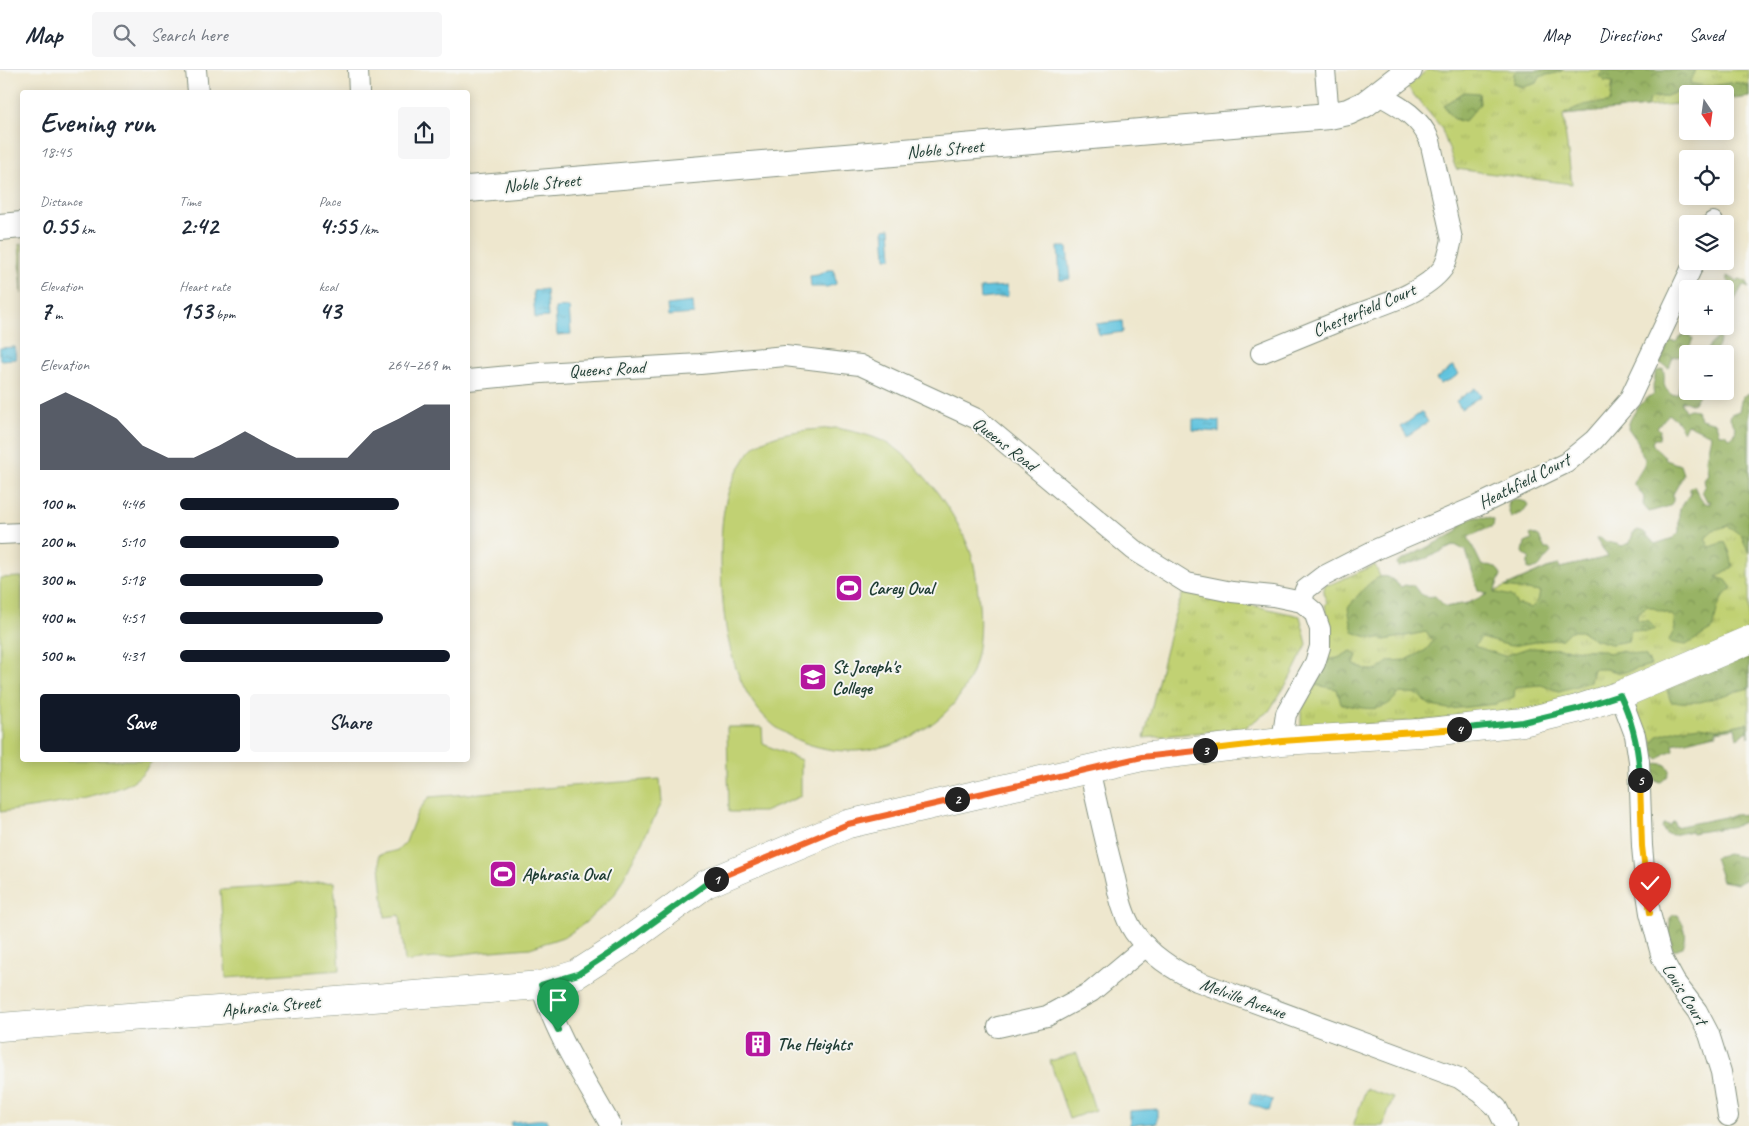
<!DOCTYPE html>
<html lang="en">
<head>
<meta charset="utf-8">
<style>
	body { margin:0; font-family:Caveat,sans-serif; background:#f6f6f7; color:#1f2937; height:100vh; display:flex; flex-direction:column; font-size:19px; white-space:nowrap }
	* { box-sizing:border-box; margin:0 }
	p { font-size:16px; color:#747a83 }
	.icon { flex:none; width:28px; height:28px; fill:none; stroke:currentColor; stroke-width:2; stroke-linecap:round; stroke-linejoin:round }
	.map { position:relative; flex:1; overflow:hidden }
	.details { position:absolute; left:20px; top:20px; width:450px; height:672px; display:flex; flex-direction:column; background:#fff; border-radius:5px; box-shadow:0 2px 12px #0003 }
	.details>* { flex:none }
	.needle { width:32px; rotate:167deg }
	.controls { position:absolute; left:1679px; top:15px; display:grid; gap:10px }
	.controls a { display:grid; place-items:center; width:55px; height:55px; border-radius:5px; background:#fff; box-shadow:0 2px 12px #0003; font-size:25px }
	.pin { position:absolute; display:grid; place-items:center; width:42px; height:42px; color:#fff; margin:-51px -21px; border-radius:50% 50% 50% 0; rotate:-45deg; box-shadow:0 0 5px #0007 }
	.pin .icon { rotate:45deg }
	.km { position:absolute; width:25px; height:25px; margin:-12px; border-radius:50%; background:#222; color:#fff; font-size:14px; line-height:25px; text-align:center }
	.round { display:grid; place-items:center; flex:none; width:52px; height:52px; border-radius:5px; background:#f6f6f7 }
	.headline { display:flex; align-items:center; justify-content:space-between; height:85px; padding:0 20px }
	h1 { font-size:28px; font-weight:800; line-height:38px }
	.metrics { display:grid; grid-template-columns:repeat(3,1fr); gap:8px; height:85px; padding:5px 20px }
	.metrics div { display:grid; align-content:center }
	.metrics b { font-size:25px; font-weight:800 }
	.metrics small { font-size:14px; font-weight:400 }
	.metrics p { font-size:14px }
	.chart { height:140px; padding:10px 20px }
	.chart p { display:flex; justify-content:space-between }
	.chart svg { width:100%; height:90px; margin-top:5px; fill:#111827; opacity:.7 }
	.action { display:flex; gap:10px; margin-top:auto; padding:10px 20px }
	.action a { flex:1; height:58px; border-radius:5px; background:#111827; color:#fff; font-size:20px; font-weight:800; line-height:58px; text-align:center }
	.action a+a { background:#f6f6f7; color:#1f2937 }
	ul { padding:0 20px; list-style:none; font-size:16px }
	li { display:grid; grid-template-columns:80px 60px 1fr; align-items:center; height:38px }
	li i { height:12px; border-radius:6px; background:#111827 }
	header { display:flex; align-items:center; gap:30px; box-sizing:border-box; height:70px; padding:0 25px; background:#fff; border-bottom:1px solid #e0e1e3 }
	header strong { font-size:24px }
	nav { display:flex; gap:28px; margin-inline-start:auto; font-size:18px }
	.search { width:350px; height:45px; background:#f6f6f7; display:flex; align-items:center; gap:12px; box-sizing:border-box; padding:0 18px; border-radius:5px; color:#747a83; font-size:19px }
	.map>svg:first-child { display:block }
</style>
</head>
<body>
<header>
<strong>Map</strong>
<div class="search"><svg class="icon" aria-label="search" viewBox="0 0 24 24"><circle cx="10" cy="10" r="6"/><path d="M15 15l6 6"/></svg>Search here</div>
<nav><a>Map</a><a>Directions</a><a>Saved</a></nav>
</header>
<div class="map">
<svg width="1749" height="1056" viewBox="0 0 1749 1056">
	<defs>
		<pattern id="grass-tufts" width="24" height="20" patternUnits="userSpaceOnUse" patternTransform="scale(1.25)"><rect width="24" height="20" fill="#c1d173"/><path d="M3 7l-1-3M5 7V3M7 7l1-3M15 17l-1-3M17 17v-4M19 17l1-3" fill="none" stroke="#a5b464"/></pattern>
		<pattern id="forest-crowns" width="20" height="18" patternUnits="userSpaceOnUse" patternTransform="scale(1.25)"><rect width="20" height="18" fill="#98b365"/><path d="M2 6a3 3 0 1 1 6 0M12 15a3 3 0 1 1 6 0" fill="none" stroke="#7b9354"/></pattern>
		<pattern id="park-dots" width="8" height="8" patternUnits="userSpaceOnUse" patternTransform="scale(1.25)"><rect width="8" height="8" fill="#c1d173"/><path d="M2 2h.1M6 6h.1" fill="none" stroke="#a5b464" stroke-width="1.8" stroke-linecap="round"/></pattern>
		<pattern id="water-ripples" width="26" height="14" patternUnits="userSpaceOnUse" patternTransform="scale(1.25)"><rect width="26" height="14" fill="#60c3de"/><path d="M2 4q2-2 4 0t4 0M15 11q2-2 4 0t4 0" fill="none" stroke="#4fa0b5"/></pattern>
	</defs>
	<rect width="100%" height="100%" fill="#f6f6f2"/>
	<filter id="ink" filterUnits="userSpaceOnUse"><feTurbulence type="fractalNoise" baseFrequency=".02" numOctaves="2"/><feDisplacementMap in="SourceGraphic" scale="10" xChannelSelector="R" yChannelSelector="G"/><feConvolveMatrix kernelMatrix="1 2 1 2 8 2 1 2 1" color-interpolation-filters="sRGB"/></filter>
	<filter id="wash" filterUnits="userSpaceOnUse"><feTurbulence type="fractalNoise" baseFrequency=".0096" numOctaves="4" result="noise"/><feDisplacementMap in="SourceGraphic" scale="20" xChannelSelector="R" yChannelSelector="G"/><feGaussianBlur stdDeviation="1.12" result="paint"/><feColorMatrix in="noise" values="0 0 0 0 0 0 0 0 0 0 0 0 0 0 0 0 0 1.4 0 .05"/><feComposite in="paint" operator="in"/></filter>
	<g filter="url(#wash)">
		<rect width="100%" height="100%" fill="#eee7ce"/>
		<g fill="url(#grass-tufts)" stroke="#708754">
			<path d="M1427 0H1749V27L1725 29V24H1688L1687 33 1563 45 1572 114 1456 99 1441 57 1407 17Z"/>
			<path d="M1749 358V667L1747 653 1653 672 1623 631 1577 639 1301 659V641L1320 607 1332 567 1325 535 1327 532 1323 523 1325 515 1331 514 1375 495 1397 545 1468 533 1547 498 1559 495 1560 498 1636 481 1695 461Z"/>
			<path d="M1184 520 1300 546 1307 574 1289 610 1269 641 1244 658 1144 668 1174 547Z"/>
		</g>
		<g fill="url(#forest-crowns)" stroke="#5c784c">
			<path d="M1517 0H1563C1558 4 1547 4 1540 7L1537 13 1523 17 1513 14 1514 3Z"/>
			<path d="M1604 0 1615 1 1622 4 1630 0H1696L1690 13C1699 16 1708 16 1718 15 1730 13 1737 10 1749 16V27L1734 29 1725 24H1688L1687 28 1677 22 1664 27 1649 29 1647 37 1563 45C1571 40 1580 35 1590 34 1597 32 1602 35 1610 32L1613 12 1604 11 1599 5Z"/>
			<path d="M1464 22 1479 23 1480 34 1464 52C1452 49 1450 47 1444 35Z"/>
			<path d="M1727 206 1737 211 1739 209 1743 210 1747 212 1749 218 1743 215 1734 232 1732 230 1733 217 1727 209Z"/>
			<path d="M1686 265 1691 266 1693 269 1685 286 1673 287 1669 298 1660 293 1669 271 1676 272 1680 267Z"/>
			<path d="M1719 267 1720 271 1714 284H1705L1709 276Z"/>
			<path d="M1663 299C1667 311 1659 315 1672 325L1678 324 1681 307 1687 299 1688 321H1701L1694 333 1691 334 1682 330 1681 333 1685 341 1690 339 1696 340 1701 349 1716 353 1719 364H1725L1730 368C1740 361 1734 356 1730 348L1731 344 1739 341 1742 327 1749 323V483L1741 465 1728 456 1713 460 1705 469 1710 477 1725 472 1730 483 1733 497 1716 507 1726 510 1732 518C1718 529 1716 541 1714 558L1686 575 1668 572 1675 559 1674 546 1648 536 1637 543V550L1649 551 1655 559 1646 562 1631 559 1628 571 1611 574 1594 569 1581 561H1570L1562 569 1541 571 1511 576 1482 568 1474 576 1504 586 1528 578 1601 580 1608 583 1619 581 1646 586 1651 595 1621 603 1606 599H1593L1590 612 1559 621 1541 615 1515 617 1514 627 1496 634 1449 639 1431 636 1418 625 1400 623C1395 628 1390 634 1384 636 1372 642 1353 636 1341 634L1337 619 1315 615 1320 607 1325 590 1338 588 1351 581 1357 585 1354 595 1369 600H1378L1389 591 1406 590 1426 580 1433 571 1426 562 1385 570 1364 566 1353 562 1348 538C1356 528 1374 502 1388 507 1393 509 1397 514 1401 517L1405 515 1410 516 1413 515C1420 524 1423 528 1435 526L1446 537 1468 533 1488 524 1478 520 1466 481 1455 475 1427 488 1398 497 1397 493 1457 462 1463 450C1474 447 1483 445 1494 450L1493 456 1468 467 1482 496C1491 494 1497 496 1501 505L1494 522 1511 526 1517 534 1531 538 1538 531 1540 522 1505 517 1547 498 1559 495 1560 498 1608 487 1596 468H1600C1608 474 1613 472 1622 476L1630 473 1633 463 1638 460 1644 462 1655 474 1673 468 1679 462C1679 445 1676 438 1690 425V417L1694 416C1698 423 1700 433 1709 434L1711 431H1707L1702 421 1705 415 1704 409 1708 404 1706 389 1711 365 1687 354 1683 362C1679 352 1678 351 1669 344L1657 357 1660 360 1659 369H1654L1652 373C1656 380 1663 382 1666 390L1680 395 1683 404 1682 408 1673 424V431L1670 436 1649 442 1643 435 1644 427 1633 413 1644 395 1645 389 1639 380 1638 372 1628 358C1629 347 1643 328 1654 324 1651 314 1656 311 1655 302Z"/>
			<path d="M1514 429 1526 432 1528 435 1522 443 1511 448 1508 437 1509 431Z"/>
			<path d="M1532 464 1539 467 1545 479H1549L1551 482C1549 485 1547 486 1545 489 1538 497 1542 499 1528 499V491L1530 489 1525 485 1523 482 1525 473 1532 470 1530 465Z"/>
			<path d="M1749 589V618L1700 632H1671L1667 620 1727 592Z"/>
			<path d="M1747 653 1748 661 1737 668 1735 658 1716 661V664L1673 674 1674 680 1666 683 1659 689 1654 687 1649 679 1658 666 1679 659 1700 656 1718 659Z"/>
			<path d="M1658 693 1666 695 1670 700 1667 707 1661 712 1655 711 1654 700 1652 697Z"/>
			<path d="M1749 744V750L1735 756 1692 763 1691 761 1673 765 1666 764 1662 758 1663 754 1670 755 1674 751 1675 757 1735 745Z"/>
			<path d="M1727 784 1749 788V808L1737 814 1722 811 1714 787Z"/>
			<path d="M1673 845H1678C1685 856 1688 864 1683 877L1673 880 1669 872 1670 848Z"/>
		</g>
		<path fill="url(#park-dots)" stroke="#708754" d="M22 173V224L19 174Z"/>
		<g fill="#c1d173" stroke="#708754">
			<path d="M836 358C856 362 876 366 894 377 909 388 922 403 933 417 948 436 960 456 969 478 976 496 977 515 979 534 983 587 971 630 924 659 908 669 891 676 872 679 851 683 831 681 811 675 732 651 722 561 721 491 721 455 722 422 743 392 747 385 752 378 758 374 780 360 811 360 836 358Z"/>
			<path d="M22 507V690H153C147 697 142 705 135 710 109 728 33 738 0 742V508Z"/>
			<path d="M727 657H762L763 674 801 690V726L764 742H729Z"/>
			<path d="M660 709 662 733 615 824 585 853 566 866 530 878 479 882 405 892 400 845 385 847 379 785 398 780 406 772 417 743 429 727Z"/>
			<path d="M334 812 340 900 226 908 220 820Z"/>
			<path d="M1077 983 1095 1040 1069 1049 1050 991Z"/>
			<path d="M1366 1019 1393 1028 1383 1056H1353Z"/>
		</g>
		<g fill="url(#water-ripples)" stroke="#408089">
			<path d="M890 158 892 188H886L884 159Z"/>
			<path d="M1058 177H1067L1070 209 1060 210Z"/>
			<path d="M828 200H834L836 214 827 217H811L810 206 818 205Z"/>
			<path d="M1007 216 1008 226 981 229 980 218Z"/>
			<path d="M546 219 548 247 535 248 533 221Z"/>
			<path d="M693 232 694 244 668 246 667 235Z"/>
			<path d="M569 237 571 264 557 265 555 238Z"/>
			<path d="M1122 251 1123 262 1099 265 1096 254Z"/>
			<path d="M15 277 16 289 0 290V278Z"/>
			<path d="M1453 296 1459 304 1452 309 1440 314 1436 309Z"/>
			<path d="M1475 318 1481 326 1461 339 1456 331Z"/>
			<path d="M1422 342 1428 352 1407 366 1401 357Z"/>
			<path d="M1193 349 1219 351V362L1193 360Z"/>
			<path d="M1252 1023 1273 1030 1269 1041 1249 1034Z"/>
			<path d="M1157 1039V1053L1130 1055V1041Z"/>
			<path d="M547 1049V1054L511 1056V1052Z"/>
		</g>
	</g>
	<g filter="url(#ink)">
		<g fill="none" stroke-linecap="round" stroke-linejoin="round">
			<g stroke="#869281" stroke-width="22">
				<g id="minor">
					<path d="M196 0 198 22"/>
					<path d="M358 0 359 22"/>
					<path d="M1325 0 1329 46"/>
					<path d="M1712 154 1713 152"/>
					<path d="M1261 283C1290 271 1320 259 1349 247 1378 236 1424 224 1443 198 1448 190 1450 178 1452 169L1430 71C1420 47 1401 37 1379 25"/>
					<path d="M468 310 541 303 700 294 785 286 860 295 977 349 1134 480 1187 513 1232 522 1273 526 1302 532 1314 542 1320 559V577L1315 593 1286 644 1282 671"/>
					<path d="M0 464 22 463"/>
					<path d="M1302 532 1305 520 1322 507 1377 479 1477 436 1566 393 1594 370 1629 330 1695 191"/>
					<path d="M1620 625 1635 665 1639 691 1642 776 1645 810 1650 843 1662 888 1675 912 1697 941 1709 964 1721 1002 1728 1046"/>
					<path d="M1089 699C1097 733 1104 767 1113 800 1118 821 1122 844 1134 862 1150 885 1172 899 1197 911L1459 1008 1481 1023 1497 1038 1506 1056"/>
					<path d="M541 915C555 965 586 1011 611 1056"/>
					<path d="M998 957 1047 946 1091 922 1146 876"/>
				</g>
			</g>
			<g stroke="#869281" stroke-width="28">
				<g id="tertiary">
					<path d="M468 119 1329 46 1348 42 1365 34 1409 0"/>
					<path d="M0 157 22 155"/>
				</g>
			</g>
			<g stroke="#869281" stroke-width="29">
				<path id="secondary" d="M0 957 541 915 577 904 622 875 706 814 848 754 1142 687 1282 671 1420 663 1523 652 1577 639 1620 625 1749 570"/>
			</g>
			<use href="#minor" stroke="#fff" stroke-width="20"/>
			<use href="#tertiary" stroke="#fff" stroke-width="26"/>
			<use href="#secondary" stroke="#fff" stroke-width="28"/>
		</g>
	</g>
	<g fill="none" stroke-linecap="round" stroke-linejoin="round" filter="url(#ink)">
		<g stroke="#fff" stroke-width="10">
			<path id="split-1" d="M558 960 548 938 541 915 578 904 622 875 706 814 716 809"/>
		</g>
		<g stroke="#fff" stroke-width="10">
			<path id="split-2" d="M716 809 848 754 957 729"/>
		</g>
		<g stroke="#fff" stroke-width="10">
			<path id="split-3" d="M957 729 1142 687 1205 680"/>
		</g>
		<g stroke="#fff" stroke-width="10">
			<path id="split-4" d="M1205 680 1282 671 1459 659"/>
		</g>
		<g stroke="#fff" stroke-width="10">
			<path id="split-5" d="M1459 659 1523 652 1577 639 1620 625C1633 652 1639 680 1640 710"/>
		</g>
		<g stroke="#fff" stroke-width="10">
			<path id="split-6" d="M1640 710 1642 776 1650 843"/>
		</g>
		<use href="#split-1" stroke="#22a559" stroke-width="6"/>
		<use href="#split-2" stroke="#f0652b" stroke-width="6"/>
		<use href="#split-3" stroke="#f0652b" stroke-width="6"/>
		<use href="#split-4" stroke="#f5b400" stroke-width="6"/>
		<use href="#split-5" stroke="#22a559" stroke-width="6"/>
		<use href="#split-6" stroke="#f5b400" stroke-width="6"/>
	</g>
	<defs>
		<g id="stadium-square" transform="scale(1.4375)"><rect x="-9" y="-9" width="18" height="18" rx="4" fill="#b5179e" stroke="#f6f6f2"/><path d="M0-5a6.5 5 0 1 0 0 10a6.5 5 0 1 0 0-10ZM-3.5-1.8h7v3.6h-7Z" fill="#fff"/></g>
		<g id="school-square" transform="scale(1.4375)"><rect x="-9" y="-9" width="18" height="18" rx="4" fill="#b5179e" stroke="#f6f6f2"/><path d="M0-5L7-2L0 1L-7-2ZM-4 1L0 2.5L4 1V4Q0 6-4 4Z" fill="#fff"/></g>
		<g id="building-square" transform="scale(1.4375)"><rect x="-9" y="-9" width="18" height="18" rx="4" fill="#b5179e" stroke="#f6f6f2"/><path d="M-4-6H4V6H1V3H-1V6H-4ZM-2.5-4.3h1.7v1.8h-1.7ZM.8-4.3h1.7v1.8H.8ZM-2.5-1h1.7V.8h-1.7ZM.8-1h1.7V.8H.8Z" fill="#fff"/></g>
	</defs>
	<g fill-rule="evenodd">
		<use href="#stadium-square" x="849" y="518"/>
		<use href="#school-square" x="813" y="607"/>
		<use href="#stadium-square" x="503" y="804"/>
		<use href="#building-square" x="758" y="974"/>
	</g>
	<g text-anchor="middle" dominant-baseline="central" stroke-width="4" stroke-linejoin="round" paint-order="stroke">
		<g font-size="18" fill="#1f3d34" stroke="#f6f6f2">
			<text transform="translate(945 79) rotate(-5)">Noble Street</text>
			<text transform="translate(542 113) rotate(-5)">Noble Street</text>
			<text transform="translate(1364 240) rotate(-23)">Chesterfield Court</text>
			<text transform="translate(607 299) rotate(-3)">Queens Road</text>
			<text transform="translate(1005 374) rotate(38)">Queens Road</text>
			<text transform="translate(1524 411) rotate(-27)">Heathfield Court</text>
			<text transform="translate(1685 924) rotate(58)">Louis Court</text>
			<text transform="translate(1243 928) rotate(20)">Melville Avenue</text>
			<text transform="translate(271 936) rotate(-5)">Aphrasia Street</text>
		</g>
		<g font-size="18" font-weight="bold" fill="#1f3d34" stroke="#f6f6f2" text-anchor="start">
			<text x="868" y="518">Carey Oval</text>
			<text x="832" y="597">St Joseph's<tspan x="832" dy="21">College</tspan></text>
			<text x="522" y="804">Aphrasia Oval</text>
			<text x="777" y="974">The Heights</text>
		</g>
	</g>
</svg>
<div class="controls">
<a><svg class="needle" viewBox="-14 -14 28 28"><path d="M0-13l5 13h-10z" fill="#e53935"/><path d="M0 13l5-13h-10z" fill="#747a83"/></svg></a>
<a><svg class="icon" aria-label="locate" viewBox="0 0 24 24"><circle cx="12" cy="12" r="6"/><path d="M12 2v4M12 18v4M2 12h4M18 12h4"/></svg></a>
<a><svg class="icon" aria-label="layers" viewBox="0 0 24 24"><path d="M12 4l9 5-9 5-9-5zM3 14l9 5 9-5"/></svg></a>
<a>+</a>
<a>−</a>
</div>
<div class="pin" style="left:558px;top:960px;background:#1e9e55"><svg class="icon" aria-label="arrive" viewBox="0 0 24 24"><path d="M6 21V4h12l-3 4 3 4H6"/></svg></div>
<div class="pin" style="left:1650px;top:843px;background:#d93025"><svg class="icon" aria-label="check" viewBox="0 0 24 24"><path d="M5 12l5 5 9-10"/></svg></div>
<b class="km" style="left:716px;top:809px">1</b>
<b class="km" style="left:957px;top:729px">2</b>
<b class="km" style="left:1205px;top:680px">3</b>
<b class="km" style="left:1459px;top:659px">4</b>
<b class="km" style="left:1640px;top:710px">5</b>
<section class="details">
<div class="headline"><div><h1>Evening run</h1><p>18:45</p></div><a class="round"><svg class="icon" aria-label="share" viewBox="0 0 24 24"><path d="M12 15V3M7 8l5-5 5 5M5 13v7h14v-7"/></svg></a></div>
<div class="metrics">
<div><p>Distance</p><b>0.55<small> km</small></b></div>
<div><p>Time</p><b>2:42</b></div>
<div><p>Pace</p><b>4:55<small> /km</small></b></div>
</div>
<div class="metrics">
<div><p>Elevation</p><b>7<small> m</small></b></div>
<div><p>Heart rate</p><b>153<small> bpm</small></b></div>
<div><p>kcal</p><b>43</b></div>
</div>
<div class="chart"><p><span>Elevation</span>264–269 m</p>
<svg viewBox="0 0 160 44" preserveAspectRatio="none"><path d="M0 44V12L10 6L20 12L30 19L40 32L50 38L60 38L70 32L80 25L90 32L100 38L110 38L120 38L130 25L140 19L150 12L160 12V44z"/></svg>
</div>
<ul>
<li><b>100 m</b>4:46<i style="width:81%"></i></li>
<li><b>200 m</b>5:10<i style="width:59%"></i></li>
<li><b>300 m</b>5:18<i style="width:53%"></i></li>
<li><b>400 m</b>4:51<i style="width:75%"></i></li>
<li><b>500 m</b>4:31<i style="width:100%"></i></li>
</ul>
<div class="action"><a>Save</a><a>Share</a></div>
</section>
</div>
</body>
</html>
